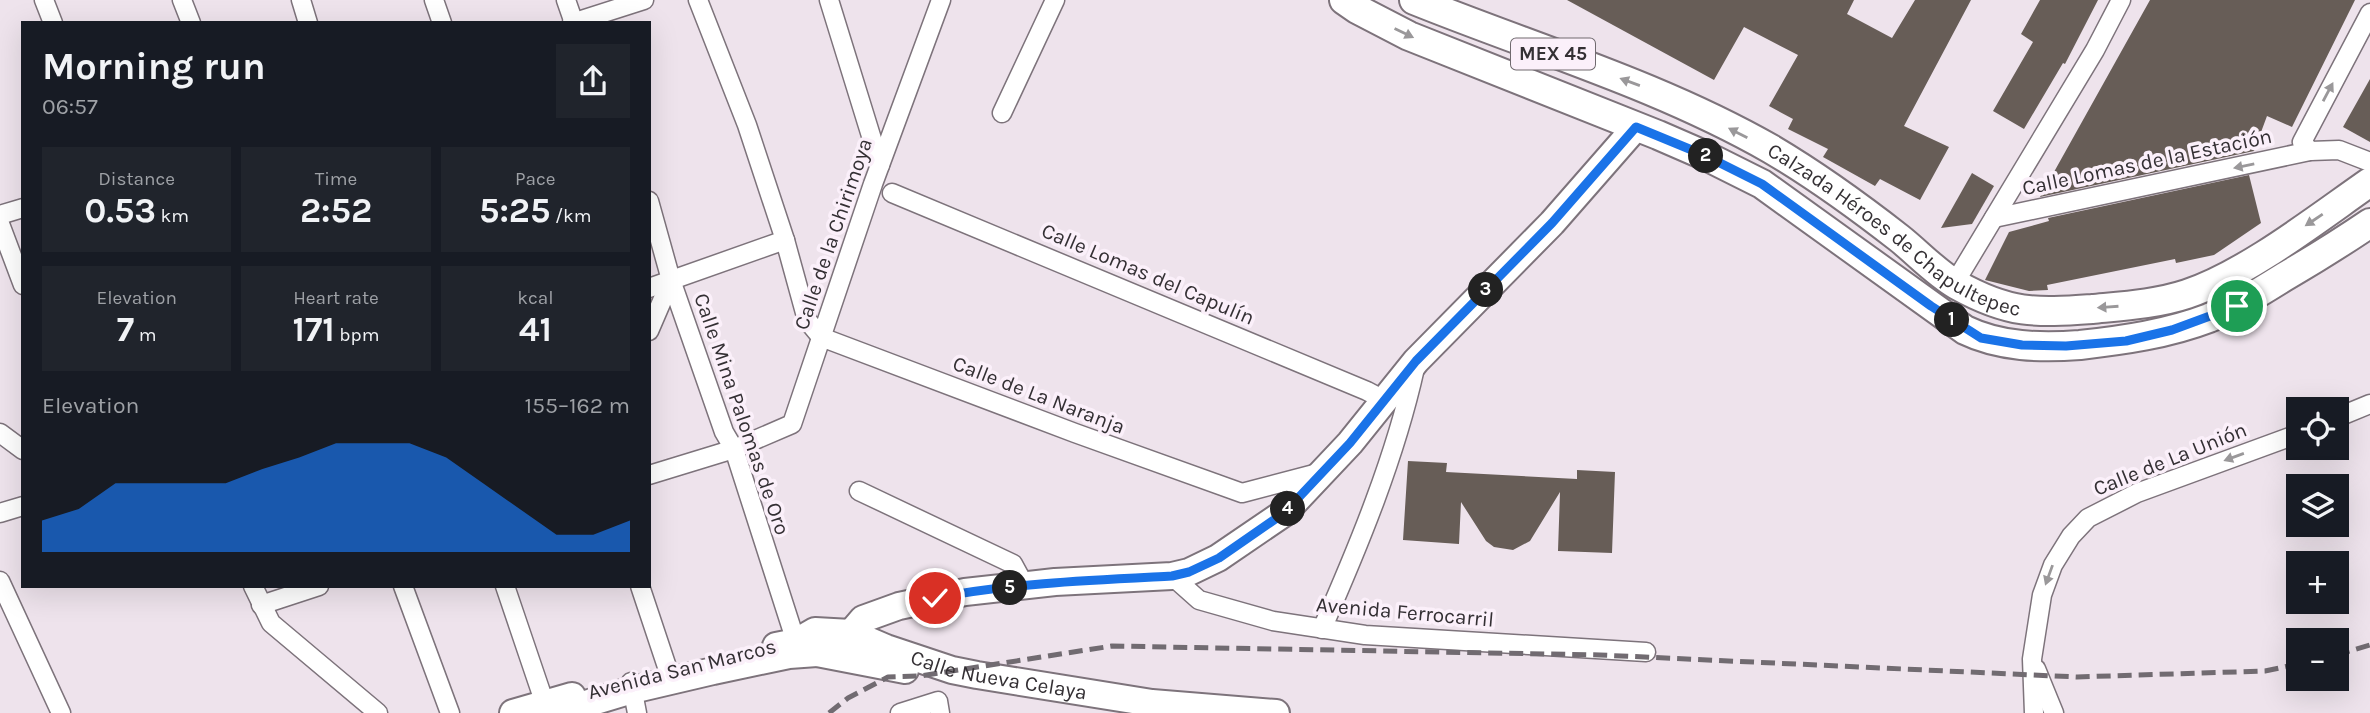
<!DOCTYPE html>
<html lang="en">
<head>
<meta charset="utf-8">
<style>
	body { margin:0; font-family:Karla,sans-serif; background:#20242c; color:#f1f3f6; height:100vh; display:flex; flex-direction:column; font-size:26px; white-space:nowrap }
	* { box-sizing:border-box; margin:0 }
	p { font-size:23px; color:#9ea1a6 }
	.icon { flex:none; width:38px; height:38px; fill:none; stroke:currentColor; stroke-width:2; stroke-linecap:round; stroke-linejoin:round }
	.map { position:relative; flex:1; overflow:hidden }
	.details { position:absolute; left:21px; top:21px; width:630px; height:567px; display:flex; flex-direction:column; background:#171b24; border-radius:0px; box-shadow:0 7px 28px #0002 }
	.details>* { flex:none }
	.controls { position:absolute; left:2286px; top:397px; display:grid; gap:14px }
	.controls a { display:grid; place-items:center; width:63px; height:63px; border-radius:0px; background:#171b24; box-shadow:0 7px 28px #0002; font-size:35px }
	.pin { position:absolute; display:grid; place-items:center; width:60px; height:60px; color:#fff; margin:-30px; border:4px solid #fff; border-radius:50%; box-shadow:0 2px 7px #0007 }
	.km { position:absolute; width:35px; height:35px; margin:-18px; border-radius:50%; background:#222; color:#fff; font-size:19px; line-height:35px; text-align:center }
	.round { display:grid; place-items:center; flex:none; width:74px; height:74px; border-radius:0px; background:#20242c }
	.summary { display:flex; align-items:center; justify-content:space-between; height:119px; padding:0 21px }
	h1 { font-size:38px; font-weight:700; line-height:52px }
	.metrics { display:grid; grid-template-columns:repeat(3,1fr); gap:10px; height:119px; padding:7px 21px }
	.metrics div { display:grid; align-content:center; border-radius:0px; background:#20242c; text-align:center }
	.metrics b { font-size:35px; font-weight:700 }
	.metrics small { font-size:19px; font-weight:400 }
	.metrics p { font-size:19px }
	.chart { height:196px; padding:14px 21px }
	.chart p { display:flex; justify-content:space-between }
	.chart svg { width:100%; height:126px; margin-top:7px; fill:#1a73e8; opacity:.7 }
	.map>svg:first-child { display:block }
</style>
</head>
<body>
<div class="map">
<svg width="2370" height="713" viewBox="0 0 2370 713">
	<rect width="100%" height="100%" fill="#eee3ec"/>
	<g fill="#675d57">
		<path d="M1567 0H1854L1847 14 1892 38 1915 0H1971L1904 126 1949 147 1920 200 1880 179 1875 186 1823 157 1828 149 1788 129 1793 119 1769 106 1798 55 1744 27 1714 80Z"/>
		<path d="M2040 0H2098L2065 64 2063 63 2024 129 1993 111 2033 42 2021 34Z"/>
		<path d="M2150 0H2355L2292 127 2267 116 2254 151 2040 197Z"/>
		<path d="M2370 79V142L2343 127Z"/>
		<path d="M1972 173 1994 186 1972 224 1941 228Z"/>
		<path d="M2249 175 2261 223 2214 255 2176 263 2175 259 2047 285 2048 290 2029 291 1985 280 2009 232 2049 221 2048 218Z"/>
		<path d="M1408 461 1447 463 1446 472 1577 479V470L1615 472 1612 553 1558 551 1560 492 1530 541 1513 550 1494 547 1486 541 1461 502 1459 544 1403 540Z"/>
	</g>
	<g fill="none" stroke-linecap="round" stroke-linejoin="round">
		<g stroke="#7d737b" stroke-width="21">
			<g id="street">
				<path d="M44 0 53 23"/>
				<path d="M182 0 191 23"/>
				<path d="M301 0 308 23"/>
				<path d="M434 0 442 23"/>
				<path d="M566 0 574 23"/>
				<path d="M698 0 747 125 785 240 807 320 821 337 1075 433 1242 493 1322 472"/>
				<path d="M829 0 880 165"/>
				<path d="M572 23 644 0"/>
				<path d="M1002 113 1055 0"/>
				<path d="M2310 151 2302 142 2370 13"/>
				<path d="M892 193 1367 391 1384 400"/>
				<path d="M649 201 671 280 724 432 734 449 796 642"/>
				<path d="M0 215 23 208"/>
				<path d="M1994 218 2310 151 2339 150 2370 162"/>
				<path d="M0 224 23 285"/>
				<path d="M1954 284 2095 50 2121 0"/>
				<path d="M649 288 785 240"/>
				<path d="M649 331 671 280"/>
				<path d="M2336 418 2370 404"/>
				<path d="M0 433 23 450"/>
				<path d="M649 475 734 449 792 424 873 184 941 0"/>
				<path d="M859 491 1013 564 1025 586"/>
				<path d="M0 513 23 506"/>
				<path d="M1172 576 1199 600 1273 621 1365 635 1646 652"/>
				<path d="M0 581 61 713"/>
				<path d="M253 586 271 623 378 713"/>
				<path d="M403 586 450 713"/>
				<path d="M505 586 545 704"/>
				<path d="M640 586 668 670"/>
				<path d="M261 605 319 586"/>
				<path d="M1322 629C1359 545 1395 458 1415 368"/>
				<path d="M2036 669 2054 713"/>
				<path d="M631 682 637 713"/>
				<path d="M900 713 938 701 940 713"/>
				<path d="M2034 713 2032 659 2042 595 2053 565 2071 536 2088 518 2137 493 2298 434"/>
			</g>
		</g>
		<g stroke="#7d737b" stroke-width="30">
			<g id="secondary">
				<path id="s1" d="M776 646 796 642 815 631 851 633 886 648 952 670 977 675 1152 703 1276 713"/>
				<path d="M817 653 905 670"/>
				<path d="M513 713 572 696"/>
				<path d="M556 713 632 690 713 671 789 655 817 653 851 633 863 619 899 606 965 592 1055 582 1172 576 1189 572 1218 558 1284 513 1350 443 1416 361 1552 223 1636 127"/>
			</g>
		</g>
		<g stroke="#7d737b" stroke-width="32">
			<g id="primary">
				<path d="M1344 0 1357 9 1409 36 1658 135 1704 155 1762 184 1965 330C2000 347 2041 348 2080 345 2124 340 2167 334 2209 318 2236 307 2260 292 2284 277 2313 260 2342 242 2370 223"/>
				<path id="s2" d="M1414 0C1533 48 1659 85 1771 149 1815 175 1858 206 1899 238 1918 253 1936 273 1957 285 2009 314 2035 313 2092 309 2123 306 2157 304 2187 294 2247 274 2318 218 2370 182"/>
			</g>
		</g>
		<use href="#street" stroke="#fff" stroke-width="18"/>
		<use href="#secondary" stroke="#fff" stroke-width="26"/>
		<use href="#primary" stroke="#fff" stroke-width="28"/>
		<g stroke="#716b71" stroke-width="5" stroke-dasharray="14 7" stroke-linecap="butt">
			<path d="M2336 655 2370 645"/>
			<path d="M829 713 848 698 888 677 920 676 1112 646 1600 655 2077 677 2265 671 2298 664"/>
		</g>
	</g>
	<defs><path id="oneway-solid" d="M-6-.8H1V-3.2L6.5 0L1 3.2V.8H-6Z" transform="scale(1.75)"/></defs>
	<g fill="#9a989a">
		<use href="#oneway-solid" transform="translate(1404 33) rotate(26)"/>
		<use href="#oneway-solid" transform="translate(1630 82) rotate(-160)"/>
		<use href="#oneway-solid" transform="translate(2328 92) rotate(-62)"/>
		<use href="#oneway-solid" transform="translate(1738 133) rotate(-153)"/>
		<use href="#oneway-solid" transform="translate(2244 166) rotate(168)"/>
		<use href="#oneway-solid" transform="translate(2314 220) rotate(146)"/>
		<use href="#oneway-solid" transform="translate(2108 307) rotate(176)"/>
		<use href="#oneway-solid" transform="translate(2234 457) rotate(160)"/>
		<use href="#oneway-solid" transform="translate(2049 575) rotate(110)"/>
	</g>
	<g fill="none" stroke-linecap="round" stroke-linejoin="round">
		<g stroke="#fff" stroke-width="14">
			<path id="route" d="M935 598C1013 583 1093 580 1172 576L1189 572 1219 558 1284 513 1350 443 1416 361 1552 223 1636 127 1704 155 1762 184 1931 306 1981 338 2022 345 2066 346 2126 341 2172 330 2237 306"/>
		</g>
		<use href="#route" stroke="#1a73e8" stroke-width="9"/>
	</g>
	<g text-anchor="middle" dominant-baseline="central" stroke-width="7" stroke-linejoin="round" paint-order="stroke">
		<rect fill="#fbf0fa" stroke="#706a6f" stroke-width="2" x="1511" y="38.5" width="84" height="31" rx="5"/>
		<g font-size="19" font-weight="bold" fill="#343034">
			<text x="1553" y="54">MEX 45</text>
		</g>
		<g font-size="21" fill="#343034" stroke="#fbf0fa">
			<text transform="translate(2147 162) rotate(-12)">Calle Lomas de la Estación</text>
			<text stroke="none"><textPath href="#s2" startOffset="536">Calzada Héroes de Chapultepec</textPath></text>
			<text transform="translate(833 234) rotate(-71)">Calle de la Chirimoya</text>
			<text transform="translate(1148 274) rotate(23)">Calle Lomas del Capulín</text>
			<text transform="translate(1039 395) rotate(21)">Calle de La Naranja</text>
			<text transform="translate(742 414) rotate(71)">Calle Mina Palomas de Oro</text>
			<text transform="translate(2170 459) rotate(-22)">Calle de La Unión</text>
			<text transform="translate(1405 612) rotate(5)">Avenida Ferrocarril</text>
			<text transform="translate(682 669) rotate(-14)">Avenida San Marcos</text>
			<text stroke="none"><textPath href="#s1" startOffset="233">Calle Nueva Celaya</textPath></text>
		</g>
	</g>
</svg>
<div class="controls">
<a><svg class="icon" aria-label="locate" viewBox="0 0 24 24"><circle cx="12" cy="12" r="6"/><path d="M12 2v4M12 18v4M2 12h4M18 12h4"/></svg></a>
<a><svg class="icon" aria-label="layers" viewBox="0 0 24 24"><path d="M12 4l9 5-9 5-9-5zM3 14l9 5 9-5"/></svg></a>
<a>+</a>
<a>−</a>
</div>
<div class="pin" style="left:2237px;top:306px;background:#1e9e55"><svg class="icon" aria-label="arrive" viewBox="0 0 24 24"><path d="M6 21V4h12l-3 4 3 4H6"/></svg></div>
<div class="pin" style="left:935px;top:598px;background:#d93025"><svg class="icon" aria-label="check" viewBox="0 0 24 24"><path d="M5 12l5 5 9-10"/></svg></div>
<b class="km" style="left:1952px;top:320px">1</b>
<b class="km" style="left:1706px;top:156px">2</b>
<b class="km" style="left:1486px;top:290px">3</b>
<b class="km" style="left:1288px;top:509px">4</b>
<b class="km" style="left:1010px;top:588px">5</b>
<section class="details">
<div class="summary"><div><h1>Morning run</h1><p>06:57</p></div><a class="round"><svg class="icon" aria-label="share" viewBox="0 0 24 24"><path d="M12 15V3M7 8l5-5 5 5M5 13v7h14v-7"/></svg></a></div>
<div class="metrics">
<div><p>Distance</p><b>0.53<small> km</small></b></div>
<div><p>Time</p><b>2:52</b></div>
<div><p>Pace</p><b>5:25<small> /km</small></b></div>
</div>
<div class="metrics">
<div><p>Elevation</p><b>7<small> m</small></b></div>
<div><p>Heart rate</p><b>171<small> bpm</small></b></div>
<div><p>kcal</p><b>41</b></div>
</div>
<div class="chart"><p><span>Elevation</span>155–162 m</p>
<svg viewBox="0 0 160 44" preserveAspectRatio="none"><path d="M0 44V33L10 29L20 20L30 20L40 20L50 20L60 15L70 11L80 6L90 6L100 6L110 11L120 20L130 29L140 38L150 38L160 33V44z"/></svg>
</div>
</section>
</div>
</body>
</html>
